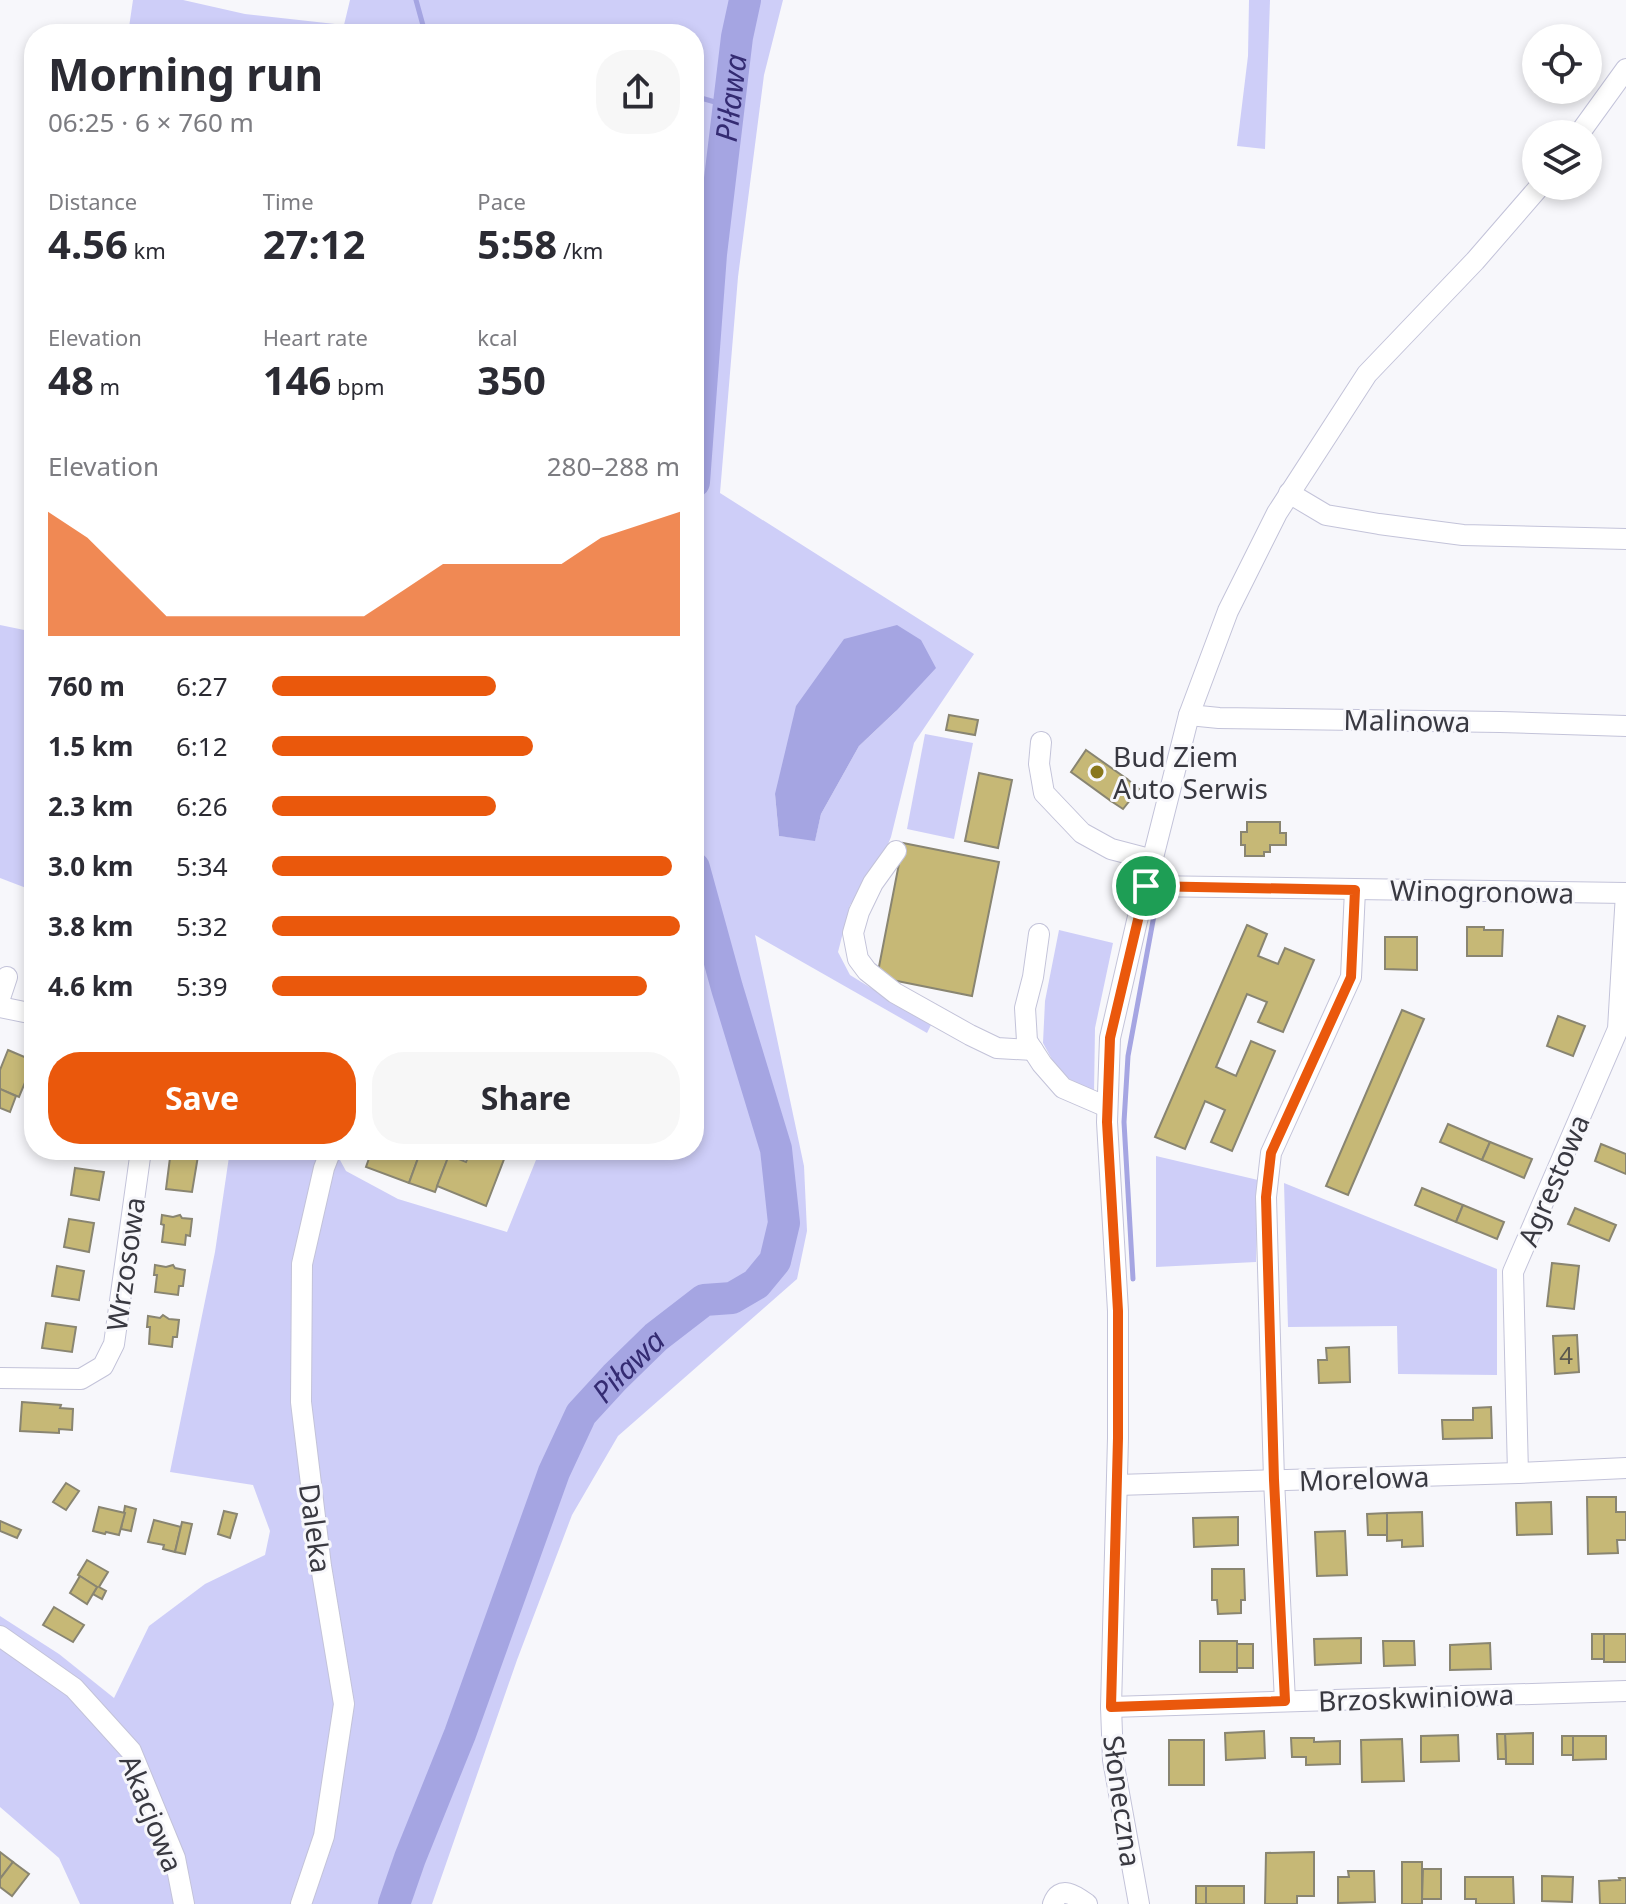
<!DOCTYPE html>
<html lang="en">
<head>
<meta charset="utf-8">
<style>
	body { margin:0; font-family:"Noto Sans",sans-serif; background:#f7f7f7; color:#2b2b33; height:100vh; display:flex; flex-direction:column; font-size:30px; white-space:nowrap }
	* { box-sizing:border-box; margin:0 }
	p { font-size:26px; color:#7c7c81 }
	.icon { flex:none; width:44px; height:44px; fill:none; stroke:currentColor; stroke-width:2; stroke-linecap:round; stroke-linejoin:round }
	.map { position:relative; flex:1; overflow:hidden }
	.panel { position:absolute; left:24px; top:24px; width:680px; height:1136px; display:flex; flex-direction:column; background:#fff; border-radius:32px; box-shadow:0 4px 12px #0003 }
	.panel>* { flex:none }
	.fabs { position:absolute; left:1522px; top:24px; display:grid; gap:16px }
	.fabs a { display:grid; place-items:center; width:80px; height:80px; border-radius:50%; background:#fff; box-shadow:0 4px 12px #0003; font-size:40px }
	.pin { position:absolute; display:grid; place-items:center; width:68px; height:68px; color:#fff; margin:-34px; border:4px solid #fff; border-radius:50%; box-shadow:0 2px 8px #0007 }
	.round { display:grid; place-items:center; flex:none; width:84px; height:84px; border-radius:32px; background:#f7f7f7 }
	.head { display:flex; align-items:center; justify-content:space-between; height:136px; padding:0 24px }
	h1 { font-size:44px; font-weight:700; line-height:60px }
	.figures { display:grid; grid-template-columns:repeat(3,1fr); gap:12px; height:136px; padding:8px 24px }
	.figures div { display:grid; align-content:center }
	.figures b { font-size:40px; font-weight:700 }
	.figures small { font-size:22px; font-weight:400 }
	.figures p { font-size:22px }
	.chart { height:224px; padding:16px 24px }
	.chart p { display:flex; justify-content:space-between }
	.chart svg { width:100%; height:144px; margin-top:8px; fill:#ea580c; opacity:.7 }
	.action { display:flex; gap:16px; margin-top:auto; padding:16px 24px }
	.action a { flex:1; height:92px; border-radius:32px; background:#ea580c; color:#fff; font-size:32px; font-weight:700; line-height:92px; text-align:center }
	.action a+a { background:#f7f7f7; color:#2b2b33 }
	ul { padding:0 24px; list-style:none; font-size:26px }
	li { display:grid; grid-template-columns:128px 96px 1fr; align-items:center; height:60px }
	li i { height:20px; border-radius:10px; background:#ea580c }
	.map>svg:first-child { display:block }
</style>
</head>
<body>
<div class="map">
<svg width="1626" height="1904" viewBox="0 0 1626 1904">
	<rect width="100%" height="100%" fill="#f7f7fb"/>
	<g fill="#cecef8" fill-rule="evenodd">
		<path d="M133 0H183L245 14 344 25 350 0H783L764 75 738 277 720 493 974 654 914 743 891 837 881 861 850 905 838 952 850 975 931 1025 927 1033 755 935 804 1166 807 1231 797 1279 618 1436 572 1515 517 1660 432 1904H80L59 1858 0 1807V1616L59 1654 114 1698 149 1626 205 1584 265 1555 270 1531 253 1485 170 1472 215 1252 230 1150H345L340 1160 346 1171 398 1199 507 1232 540 1150H694V34H128ZM897 710 859 746 821 814 815 840 779 836 775 794Z"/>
		<path d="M1249 0H1270L1265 149 1237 146 1248 56Z"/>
		<path d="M0 625 34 632V891L0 878Z"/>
		<path d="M925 734 973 743 954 839 907 829Z"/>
		<path d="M1059 930 1113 943 1095 1028 1094 1093 1080 1089 1055 1065 1043 1043 1045 1001Z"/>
		<path d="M1156 1156 1258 1180 1256 1262 1156 1267Z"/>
		<path d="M1284 1183 1497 1269V1375L1398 1374 1397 1326 1288 1327Z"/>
	</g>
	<path fill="#a5a5e2" d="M897 625 921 640 936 668 897 710 859 746 821 814 815 841 779 836 775 794 796 706 844 639Z"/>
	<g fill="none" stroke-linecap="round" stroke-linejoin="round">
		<g stroke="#a5a5e2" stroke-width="5">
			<path d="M416 0 424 29 423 34"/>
			<path d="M694 96 729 106"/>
			<path d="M1133 1279 1124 1122 1128 1056 1155 910"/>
		</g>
		<g stroke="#a5a5e2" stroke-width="32">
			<path id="s1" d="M694 482 711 254 737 37 745 0"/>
			<path id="s2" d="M394 1904 410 1858 460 1734 554 1472 581 1414 615 1377 656 1337 704 1300 732 1298 756 1284 775 1261 784 1223 776 1149 727 988 694 868"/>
		</g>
	</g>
	<g fill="#c6b876" stroke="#898571" stroke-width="2">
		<path d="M949 715 978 720 975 735 946 730Z"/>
		<path d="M1086 750 1127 779 1111 801 1071 772Z"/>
		<path d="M979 773 1012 780 998 848 965 841Z"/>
		<path d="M1127 779 1139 789 1123 809 1111 801Z"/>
		<path d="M1247 822H1280V833H1286V845H1270V852H1264V856H1245V845H1241V832H1247Z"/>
		<path d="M903 843 999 862 972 996 877 977Z"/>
		<path d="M1247 925 1267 934 1258 956 1278 964 1285 948 1314 960 1283 1032 1258 1022 1267 1002 1247 994 1216 1067 1236 1076 1251 1041 1275 1051 1232 1151 1211 1142 1225 1110 1205 1101 1185 1149 1155 1137Z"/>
		<path d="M1467 927H1484V930H1503L1502 956H1467Z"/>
		<path d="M1385 937H1417V970L1385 969Z"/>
		<path d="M1402 1010 1424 1019 1348 1195 1326 1186Z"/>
		<path d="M1558 1016 1585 1026 1573 1056 1547 1046Z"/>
		<path d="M8 1050 34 1061 19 1097 0 1089V1070Z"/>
		<path d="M0 1089 16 1096 10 1112 0 1108Z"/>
		<path d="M1448 1124 1490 1142 1482 1160 1440 1142Z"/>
		<path d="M1490 1142 1532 1159 1524 1178 1482 1160Z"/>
		<path d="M1601 1144 1626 1154V1174L1595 1161Z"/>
		<path d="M171 1150H199L192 1192 166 1189Z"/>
		<path d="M372 1150H421L409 1183 366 1167Z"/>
		<path d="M421 1150H437L449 1155 435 1192 409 1183Z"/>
		<path d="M471 1150H495L506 1154 486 1206 437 1186 449 1155 466 1162Z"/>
		<path d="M75 1168 104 1172 99 1200 71 1195Z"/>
		<path d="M1422 1188 1463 1205 1456 1222 1415 1205Z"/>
		<path d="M1463 1205 1504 1222 1497 1239 1456 1222Z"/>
		<path d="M1575 1208 1616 1225 1609 1241 1568 1224Z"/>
		<path d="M162 1215 173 1217 180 1215 182 1218 192 1219 190 1236 186 1235 185 1245 162 1242 164 1225 161 1224Z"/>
		<path d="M69 1219 94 1223 89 1252 64 1247Z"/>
		<path d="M1552 1263 1579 1266 1574 1309 1547 1306Z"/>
		<path d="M155 1265 166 1267 173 1265 175 1268 185 1270 183 1286H179L178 1295 155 1292 157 1275H154Z"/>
		<path d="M57 1266 84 1271 79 1300 52 1296Z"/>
		<path d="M163 1315 169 1319 179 1320 177 1337H173L172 1347 149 1344 150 1327H147L148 1316 160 1318Z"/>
		<path d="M46 1323 76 1327 72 1352 42 1348Z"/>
		<path d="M1577 1335 1579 1372 1555 1374 1553 1336Z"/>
		<path d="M1349 1347 1350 1382 1319 1383 1318 1360H1327L1326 1348Z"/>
		<path d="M22 1402 61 1405 60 1408 73 1409 72 1430 59 1429V1433L20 1431Z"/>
		<path d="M1491 1407 1492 1438 1443 1439 1442 1420H1473V1408Z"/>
		<path d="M66 1483 79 1491 66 1510 53 1502Z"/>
		<path d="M1587 1497H1616V1512H1626V1540H1617L1618 1553 1588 1554Z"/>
		<path d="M1551 1502 1552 1534 1517 1535 1516 1503Z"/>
		<path d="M125 1506 136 1509 131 1531 121 1529Z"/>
		<path d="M99 1507 125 1513 119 1535 106 1532 105 1534 93 1531Z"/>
		<path d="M224 1511 237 1514 230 1538 218 1534Z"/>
		<path d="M1422 1512 1423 1546 1402 1547V1540L1387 1541V1513Z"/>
		<path d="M1387 1513V1535H1368L1367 1514Z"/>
		<path d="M1238 1517V1545L1194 1547 1193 1518Z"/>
		<path d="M154 1520 181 1527 175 1552 163 1549 164 1545 148 1542Z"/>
		<path d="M0 1521 21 1530 17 1538 0 1531Z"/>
		<path d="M182 1522 192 1524 185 1554 175 1552Z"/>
		<path d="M1345 1531 1347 1575 1317 1576 1315 1532Z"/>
		<path d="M87 1560 108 1572 99 1587 106 1591 102 1599 93 1594 97 1587 78 1575Z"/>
		<path d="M1212 1569H1244L1245 1600H1241V1613L1218 1614 1217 1600H1212Z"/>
		<path d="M80 1576 97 1587 87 1604 70 1593Z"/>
		<path d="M54 1607 84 1625 73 1642 43 1625Z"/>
		<rect x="1592" y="1634" width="12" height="25"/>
		<rect x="1604" y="1634" width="22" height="28"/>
		<path d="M1361 1638V1663L1315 1665 1314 1639Z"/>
		<rect x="1200" y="1641" width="37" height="31"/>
		<path d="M1383 1641H1414L1415 1665 1384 1666Z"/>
		<path d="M1490 1643 1491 1669 1450 1670V1645Z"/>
		<rect x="1237" y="1644" width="16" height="24"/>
		<path d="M1264 1731 1265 1758 1226 1760 1225 1733Z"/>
		<path d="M1533 1733V1764H1506L1505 1734Z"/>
		<path d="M1497 1734H1505L1506 1759H1498Z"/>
		<path d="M1458 1735 1459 1761 1421 1762V1736Z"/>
		<rect x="1562" y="1736" width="11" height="19"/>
		<path d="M1573 1736H1606V1759L1573 1760Z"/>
		<path d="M1291 1738H1314V1742L1340 1741V1764L1306 1765V1757H1292Z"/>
		<path d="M1402 1739 1404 1781 1362 1782 1361 1740Z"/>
		<rect x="1169" y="1740" width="35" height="45"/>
		<path d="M0 1852 13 1862 0 1879Z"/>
		<path d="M1314 1852V1896H1297V1904H1265L1266 1853Z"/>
		<path d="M13 1862 29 1874 12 1896 0 1887V1879Z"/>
		<rect x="1402" y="1862" width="20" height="42"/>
		<path d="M1423 1869H1441V1899H1422Z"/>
		<path d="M1348 1871H1374L1375 1902 1338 1903V1877H1349Z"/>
		<path d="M1542 1876 1573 1877 1572 1902 1542 1901Z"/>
		<path d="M1465 1877H1513L1514 1904H1476V1899H1465Z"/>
		<path d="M1619 1878H1626V1904H1600L1599 1881 1620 1880Z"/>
		<rect x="1196" y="1886" width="10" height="18"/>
		<rect x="1206" y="1886" width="38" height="18"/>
	</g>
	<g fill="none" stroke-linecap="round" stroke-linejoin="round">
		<g stroke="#c3c3d9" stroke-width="22">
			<g id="minor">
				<path d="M1579 134 1626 69"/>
				<path d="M1289 493 1326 515 1379 524 1463 535 1626 539"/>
				<path d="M1189 715 1219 718 1500 722 1626 726"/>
				<path d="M1041 742 1039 764 1044 793 1082 833 1111 849 1153 860"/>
				<path d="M896 851 873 883 859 912 853 933 858 959 867 971 895 993 970 1035 997 1048 1033 1050"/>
				<path d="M1146 886 1626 893"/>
				<path d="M1039 934 1033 977 1025 1008 1027 1041 1042 1064 1063 1088 1107 1107"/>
				<path d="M0 998 7 977"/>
				<path d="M0 1007 34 1014"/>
				<path d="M0 1378 81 1379 103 1366 114 1344 141 1150"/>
				<path d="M1518 1473 1513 1272 1618 1029 1626 893"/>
				<path d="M1117 1485 1518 1473 1626 1468"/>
				<path d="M0 1636 74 1688 131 1751 175 1858 184 1904"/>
				<path d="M1285 1701 1274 1480 1266 1197 1271 1153 1351 977 1355 890"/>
				<path d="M1111 1707 1626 1691"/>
				<path d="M301 1904 324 1836 344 1704 321 1566 301 1402 302 1264 324 1168 331 1150"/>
				<path d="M1053 1904C1060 1884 1076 1896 1087 1904"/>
				<path d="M1139 1904 1113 1760 1111 1707 1118 1438V1311L1107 1122 1110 1038 1137 921 1189 715 1228 611 1277 513 1367 374 1475 261 1540 186"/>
			</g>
		</g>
		<use href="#minor" stroke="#fff" stroke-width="20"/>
	</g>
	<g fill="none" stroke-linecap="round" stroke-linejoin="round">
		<g stroke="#fff" stroke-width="16">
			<path id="route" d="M1146 886 1355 890 1351 977 1271 1153 1266 1197 1274 1480 1285 1701 1111 1707 1118 1438V1311L1107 1122 1110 1038Z"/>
		</g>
		<use href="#route" stroke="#ea580c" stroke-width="10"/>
	</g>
	<circle fill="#89771b" stroke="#f7f7fb" stroke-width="3" cx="1097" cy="772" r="8"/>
	<g text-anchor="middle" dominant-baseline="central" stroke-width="6" stroke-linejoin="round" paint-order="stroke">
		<g font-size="24" fill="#5c594e">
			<text x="1566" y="1354">4</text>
		</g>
		<g font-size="28" fill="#393941" stroke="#f7f7fb">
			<text transform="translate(1407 720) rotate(1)">Malinowa</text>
			<text transform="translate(1482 891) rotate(1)">Winogronowa</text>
			<text transform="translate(1553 1180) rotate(-67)">Agrestowa</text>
			<text transform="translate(125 1264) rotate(-82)">Wrzosowa</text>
			<text transform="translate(1364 1478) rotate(-2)">Morelowa</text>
			<text transform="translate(316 1528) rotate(82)">Daleka</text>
			<text transform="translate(1416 1697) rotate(-2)">Brzoskwiniowa</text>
			<text transform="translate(1123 1801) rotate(82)">Słoneczna</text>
			<text transform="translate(152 1813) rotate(68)">Akacjowa</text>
		</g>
		<g font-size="28" fill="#393941" stroke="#f7f7fb" text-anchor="start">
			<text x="1113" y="756">Bud Ziem<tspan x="1113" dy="32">Auto Serwis</tspan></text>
		</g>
		<g font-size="30" font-style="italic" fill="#342b72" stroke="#f7f7fb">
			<text stroke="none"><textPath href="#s1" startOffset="386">Piława</textPath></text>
			<text stroke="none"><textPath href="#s2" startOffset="592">Piława</textPath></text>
		</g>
	</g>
</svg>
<div class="fabs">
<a><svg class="icon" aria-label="locate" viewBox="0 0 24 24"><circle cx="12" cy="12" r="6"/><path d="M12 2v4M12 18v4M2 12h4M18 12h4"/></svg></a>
<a><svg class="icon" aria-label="layers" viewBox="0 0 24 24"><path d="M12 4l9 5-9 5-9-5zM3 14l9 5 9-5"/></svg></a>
</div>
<div class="pin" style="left:1146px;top:886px;background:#1e9e55"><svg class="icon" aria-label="arrive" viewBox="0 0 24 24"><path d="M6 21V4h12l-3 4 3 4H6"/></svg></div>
<section class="panel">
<div class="head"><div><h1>Morning run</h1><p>06:25 · 6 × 760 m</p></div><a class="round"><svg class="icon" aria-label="share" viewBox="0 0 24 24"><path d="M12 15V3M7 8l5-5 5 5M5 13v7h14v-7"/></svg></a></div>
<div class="figures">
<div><p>Distance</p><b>4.56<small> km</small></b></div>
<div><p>Time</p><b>27:12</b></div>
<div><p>Pace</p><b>5:58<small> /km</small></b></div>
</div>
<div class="figures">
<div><p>Elevation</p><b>48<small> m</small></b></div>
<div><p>Heart rate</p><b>146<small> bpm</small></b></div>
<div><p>kcal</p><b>350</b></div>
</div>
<div class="chart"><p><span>Elevation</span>280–288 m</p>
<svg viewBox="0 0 160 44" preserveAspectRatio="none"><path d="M0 44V6L10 14L20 26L30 38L40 38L50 38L60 38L70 38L80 38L90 30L100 22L110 22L120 22L130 22L140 14L150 10L160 6V44z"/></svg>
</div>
<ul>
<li><b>760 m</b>6:27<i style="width:55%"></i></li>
<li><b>1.5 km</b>6:12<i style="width:64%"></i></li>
<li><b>2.3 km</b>6:26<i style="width:55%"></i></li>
<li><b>3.0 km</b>5:34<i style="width:98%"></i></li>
<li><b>3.8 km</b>5:32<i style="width:100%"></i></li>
<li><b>4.6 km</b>5:39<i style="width:92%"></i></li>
</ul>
<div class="action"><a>Save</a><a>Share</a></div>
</section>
</div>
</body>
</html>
